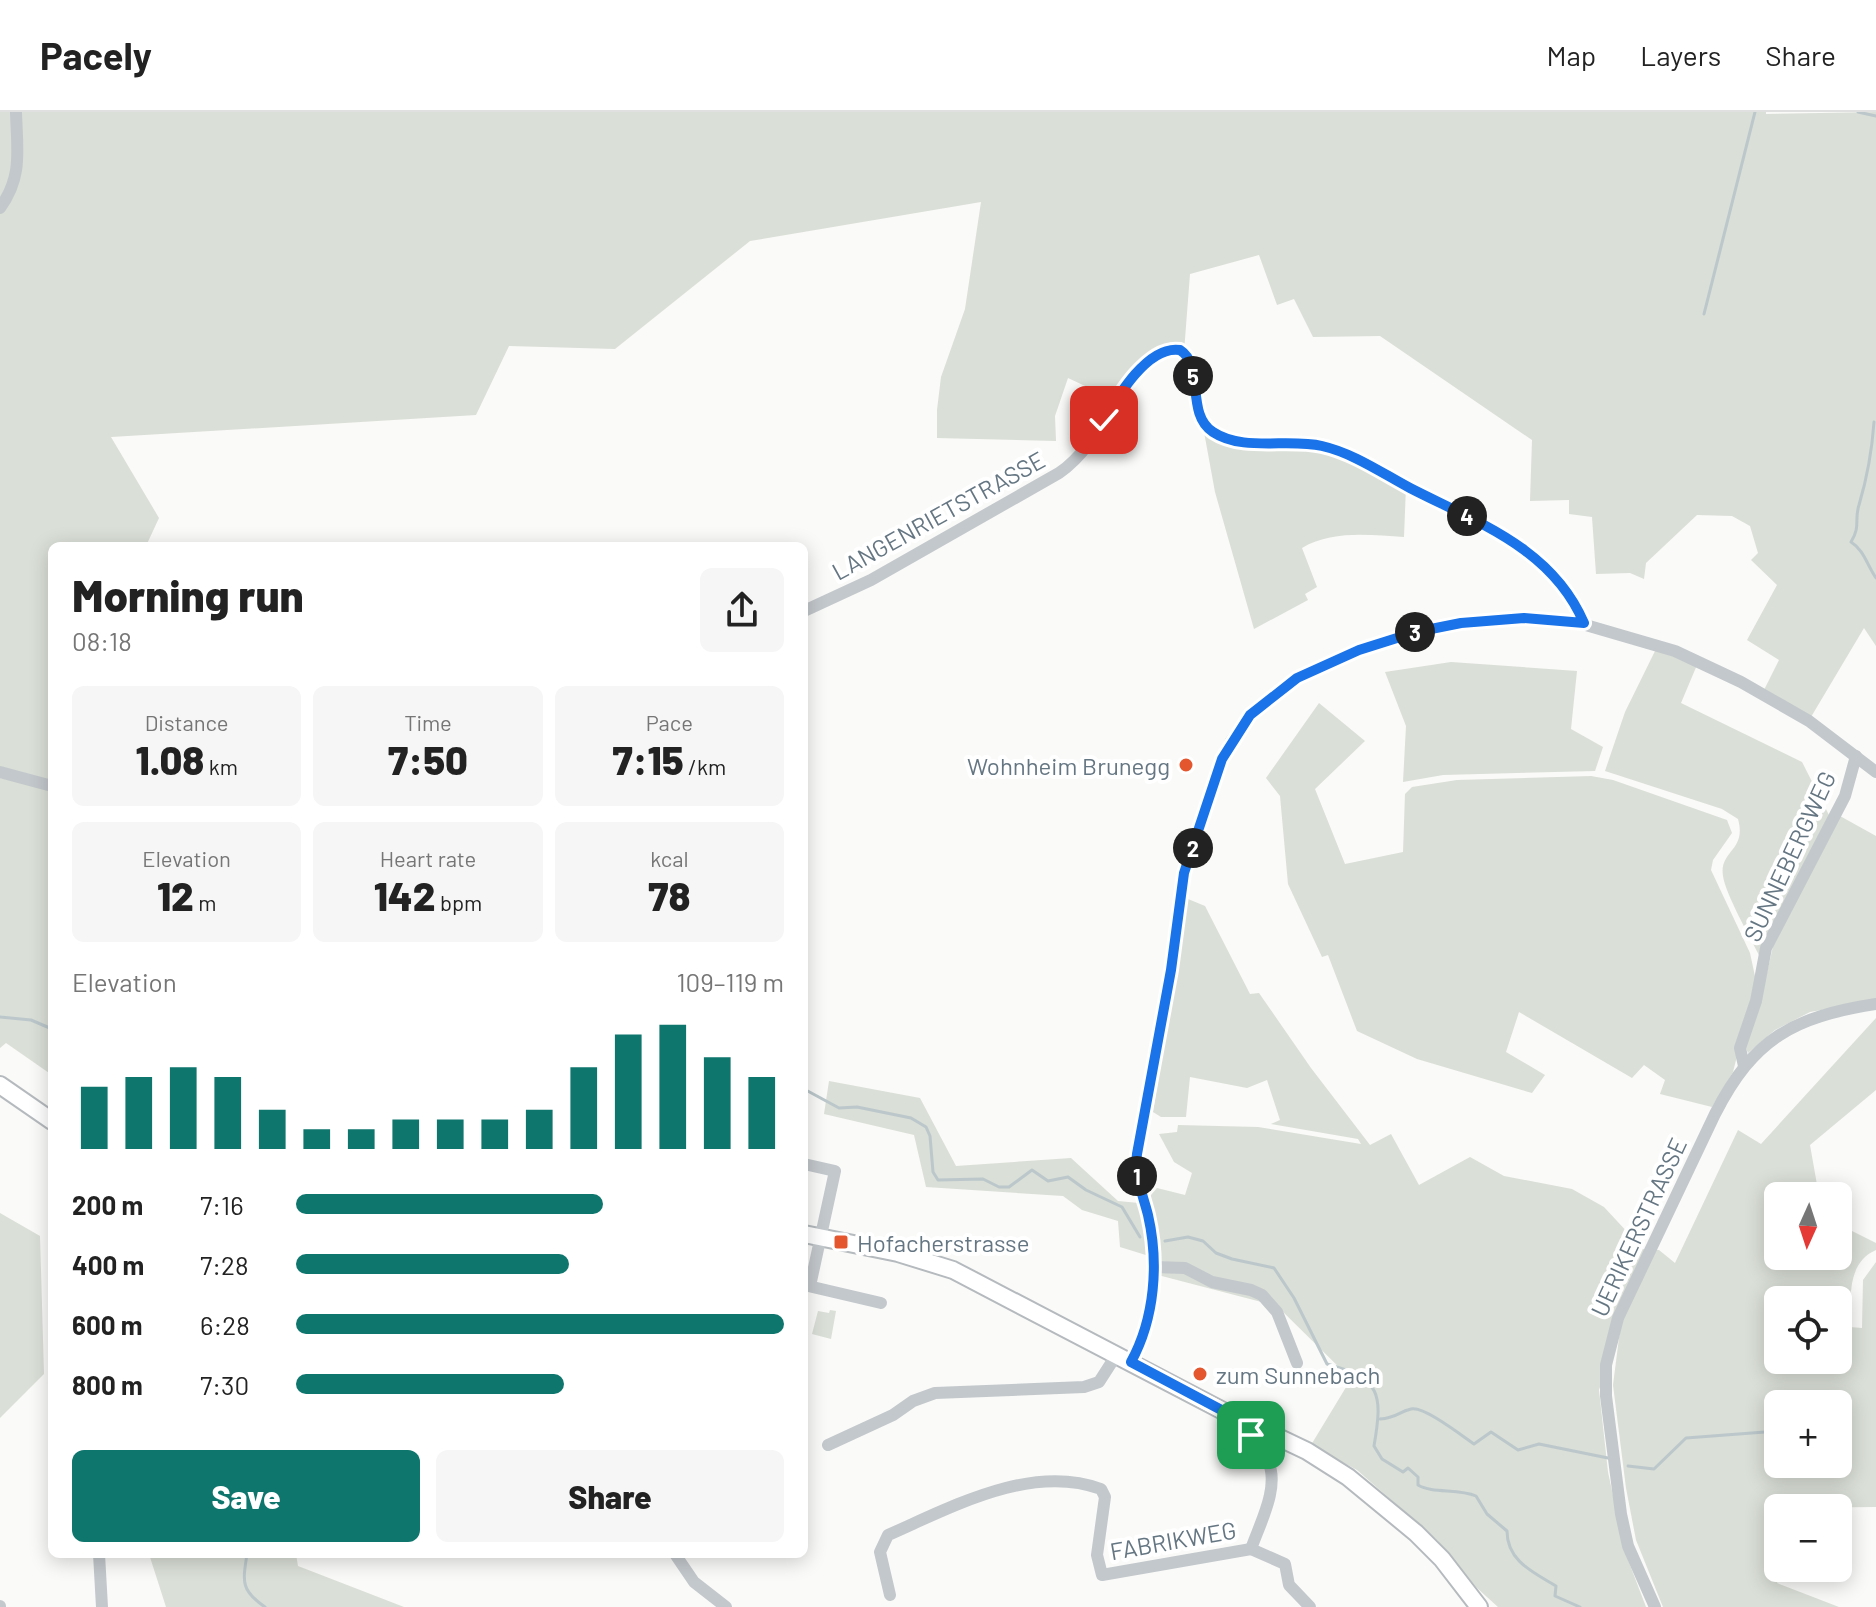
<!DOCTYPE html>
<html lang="en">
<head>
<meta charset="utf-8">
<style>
	body { margin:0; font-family:Barlow,sans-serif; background:#f6f6f6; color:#222; height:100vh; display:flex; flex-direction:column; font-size:30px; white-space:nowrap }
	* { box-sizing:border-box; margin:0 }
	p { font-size:26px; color:#767676 }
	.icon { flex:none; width:44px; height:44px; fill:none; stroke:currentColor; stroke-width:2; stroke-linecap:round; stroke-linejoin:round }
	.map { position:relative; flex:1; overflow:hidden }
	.sheet { position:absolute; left:48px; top:430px; width:760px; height:1016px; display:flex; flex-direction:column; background:#fff; border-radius:12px; box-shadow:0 4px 20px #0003 }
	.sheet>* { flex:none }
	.needle { width:52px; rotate:183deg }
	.tools { position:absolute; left:1764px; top:1070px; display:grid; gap:16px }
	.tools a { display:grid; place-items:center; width:88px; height:88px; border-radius:12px; background:#fff; box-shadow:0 4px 20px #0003; font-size:40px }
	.pin { position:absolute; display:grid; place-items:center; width:68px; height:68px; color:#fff; margin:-34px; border-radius:16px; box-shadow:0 4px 12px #0006 }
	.km { position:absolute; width:40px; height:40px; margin:-20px; border-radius:50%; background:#222; color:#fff; font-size:22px; line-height:40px; text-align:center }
	.round { display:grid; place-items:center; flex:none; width:84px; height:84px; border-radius:12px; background:#f6f6f6 }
	.summary { display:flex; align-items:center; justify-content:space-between; height:136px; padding:0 24px }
	h1 { font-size:44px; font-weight:800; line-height:60px }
	.metrics { display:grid; grid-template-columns:repeat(3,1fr); gap:12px; height:136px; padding:8px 24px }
	.metrics div { display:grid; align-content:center; border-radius:12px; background:#f6f6f6; text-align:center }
	.metrics b { font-size:40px; font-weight:800 }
	.metrics small { font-size:22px; font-weight:400 }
	.metrics p { font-size:22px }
	.chart { height:224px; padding:16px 24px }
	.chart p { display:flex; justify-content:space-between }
	.chart svg { width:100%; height:144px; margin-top:8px; stroke:#0f766e; stroke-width:6 }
	.primary-button { display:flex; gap:16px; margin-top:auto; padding:16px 24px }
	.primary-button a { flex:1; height:92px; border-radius:12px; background:#0f766e; color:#fff; font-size:32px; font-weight:800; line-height:92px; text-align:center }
	.primary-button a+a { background:#f6f6f6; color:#222 }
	ul { padding:0 24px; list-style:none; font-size:26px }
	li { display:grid; grid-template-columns:128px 96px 1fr; align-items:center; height:60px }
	li i { height:20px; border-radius:10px; background:#0f766e }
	header { display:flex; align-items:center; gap:48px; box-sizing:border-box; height:112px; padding:0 40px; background:#fff; border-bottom:2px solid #e0e0e0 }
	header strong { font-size:38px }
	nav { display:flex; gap:44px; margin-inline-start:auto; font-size:28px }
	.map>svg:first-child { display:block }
</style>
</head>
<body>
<header>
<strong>Pacely</strong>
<nav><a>Map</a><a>Layers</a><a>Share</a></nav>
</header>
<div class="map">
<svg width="1876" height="1495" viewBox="0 0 1876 1495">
	<rect width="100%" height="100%" fill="#fafaf8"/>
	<g fill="#dadfd7" fill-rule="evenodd">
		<path d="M0 0H1766V2L1876 0V534L1864 516 1811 605 1764 578 1779 548 1747 528 1777 473 1751 448 1758 441 1750 414 1732 404 1697 403 1646 451 1644 467 1630 461 1596 462 1592 405 1569 402V388L1530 389 1532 328 1380 224 1313 225 1294 187 1277 193 1259 143 1190 162 1184 240 1165 239 1115 288 1068 266 1055 304 1056 329 937 326V298L941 265 965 197 981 90 750 129 615 237 509 234 476 303 111 325 159 406 146 434H52V670L0 656Z"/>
		<path d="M1202 309 1225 325 1303 330 1406 374 1404 425C1370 423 1332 418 1302 436L1317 475 1305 482 1308 488 1254 517 1215 380Z"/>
		<path d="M1656 537 1697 553 1681 591 1802 650 1830 705 1760 845C1751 827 1725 781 1723 764 1719 738 1747 739 1738 707L1722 697 1605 659 1625 600Z"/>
		<path d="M1451 550 1577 559 1571 617 1603 635 1595 659 1443 663 1403 670 1406 614 1385 560Z"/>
		<path d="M1319 591 1365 629 1315 677 1345 752 1403 740 1405 682 1412 675 1457 668 1591 664 1613 668 1727 708 1732 721 1713 748 1711 758 1750 841 1756 869 1733 960 1712 995 1660 982 1665 968 1644 953 1632 966 1519 900 1506 940 1545 963 1532 981 1417 947 1357 919 1328 843 1322 845 1288 772 1280 684 1266 666Z"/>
		<path d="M0 666 52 677V963L6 931 0 936Z"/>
		<path d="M1840 704 1876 724V888L1810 900 1775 918 1748 941 1745 934 1761 887 1774 830Z"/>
		<path d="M1188 787 1205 794 1250 882 1259 881 1311 956 1370 1033 1391 1022 1419 1073 1470 1045 1504 1064 1572 1077 1604 1095 1643 1137 1659 1138 1675 1151 1738 1018 1761 1032 1876 906V978L1810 1033 1819 1084H1778V1144H1838V1112L1876 1131V1138C1846 1151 1851 1187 1850 1215L1862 1216 1863 1168 1876 1150V1395L1778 1396V1456H1783L1777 1471 1839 1495H1663L1636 1428 1626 1376 1613 1273 1620 1218 1599 1278 1608 1360 1625 1440 1646 1495H1498L1477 1476 1437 1428 1357 1358 1311 1333 1351 1267 1277 1194 1154 1162 1145 1090 1157 1076 1185 1083 1192 1061 1174 1050 1159 1022 1177 1020 1178 1013 1258 1015 1361 1032 1358 1027 1271 1012 1280 1008 1267 968 1247 976 1190 965 1186 1005H1161L1153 1000ZM1778 1188H1838V1248H1778ZM1778 1292H1838V1352H1778Z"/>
		<path d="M829 969 920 986 956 1054 1071 1046 1118 1089 1139 1091 1149 1144 1120 1135 1118 1109 1082 1098 1063 1084 926 1075 914 1023 824 1002Z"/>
		<path d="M0 1101 40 1124 44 1262 0 1306Z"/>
		<path d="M830 1198 836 1199 831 1227 812 1222 818 1199 829 1201Z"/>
		<path d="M149 1442H296L298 1454 404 1495H166Z"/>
	</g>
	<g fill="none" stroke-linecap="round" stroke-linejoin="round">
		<g stroke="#bbc7cb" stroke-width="3">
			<path d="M1858 0 1876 4"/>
			<path d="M1704 202 1755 0"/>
			<path d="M1874 310C1872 339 1867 366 1859 393 1854 408 1861 414 1851 430 1864 438 1867 453 1876 466"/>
			<path d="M0 905 31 908 52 917"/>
			<path d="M804 977 839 996 857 995 911 1006 926 1015 930 1024 933 1060 938 1068 983 1067 999 1075H1009L1032 1058 1048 1069 1068 1065 1086 1078 1122 1095 1140 1125"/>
			<path d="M1165 1129 1188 1125 1203 1129 1216 1141 1232 1147 1274 1156 1294 1186 1327 1252C1381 1267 1383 1281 1374 1334L1382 1347 1403 1360 1408 1356 1418 1365V1373C1433 1382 1458 1376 1476 1384L1487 1402 1507 1419C1507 1449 1533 1460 1556 1474L1555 1484 1580 1495"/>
			<path d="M1380 1307C1397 1306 1398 1300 1411 1297 1424 1294 1461 1323 1474 1332L1491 1320 1518 1338 1539 1332 1608 1346"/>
			<path d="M1772 1320 1778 1339"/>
			<path d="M1628 1354 1654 1357 1686 1326 1778 1319"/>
			<path d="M247 1442C243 1469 240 1478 265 1495"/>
		</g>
		<g stroke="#b5babe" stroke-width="20">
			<g id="major">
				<path d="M0 973 52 1009"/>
				<path d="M804 1122 898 1141 953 1158 1227 1301 1307 1339 1348 1365 1416 1421 1442 1447 1479 1495"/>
			</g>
		</g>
		<g stroke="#c3c8cc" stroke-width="12">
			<path d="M0 96C23 64 17 38 16 0"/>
			<path d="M804 499 871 468 1059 361C1071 353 1081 342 1090 330 1104 311 1156 208 1188 245 1196 268 1190 303 1212 319 1239 339 1282 326 1313 332 1353 339 1392 367 1428 385 1464 404 1503 418 1534 444 1556 462 1573 485 1584 511"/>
			<path d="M0 660 52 674"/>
			<path d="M1744 954 1740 936 1756 889 1766 836 1845 684 1856 644"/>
			<path d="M804 1052 835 1059 810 1174"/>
			<path d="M1154 1155 1185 1156 1212 1170 1251 1178 1262 1183 1277 1200 1297 1251"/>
			<path d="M804 1173 881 1191"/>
			<path d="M1131 1250C1154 1208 1159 1155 1149 1109 1145 1089 1135 1069 1136 1048L1171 858 1184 761 1216 663 1231 629 1250 603 1297 566 1359 538 1434 516 1509 506 1572 509 1675 539 1741 570 1809 609 1876 660"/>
			<path d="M1244 1310C1251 1323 1262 1334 1268 1349 1280 1375 1260 1411 1251 1437L1285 1452 1289 1473 1310 1495"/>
			<path d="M828 1333 893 1303 913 1289 935 1281 1084 1275 1099 1270 1117 1242"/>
			<path d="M99 1442 102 1495"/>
			<path d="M675 1442 694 1470 726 1495"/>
			<path d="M890 1483 880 1440 888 1423C952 1395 1031 1351 1101 1377L1105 1385 1097 1443 1102 1463 1251 1437"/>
			<path d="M0 1494V1495"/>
			<path d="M1655 1495 1628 1434 1621 1402 1606 1284V1253L1618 1206 1715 1002C1754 926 1793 905 1876 892"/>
		</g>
		<use href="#major" stroke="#fff" stroke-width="16"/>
	</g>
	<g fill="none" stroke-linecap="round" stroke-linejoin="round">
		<g stroke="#fff" stroke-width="16">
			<path id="route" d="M1104 308C1118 284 1148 233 1180 238 1205 254 1185 302 1213 320 1243 340 1288 326 1322 334 1353 341 1382 361 1410 376 1478 411 1552 436 1584 511L1524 506 1461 511 1416 520 1359 538 1297 566 1250 603 1222 647 1184 761 1171 858 1137 1042C1134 1063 1143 1083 1148 1103 1159 1151 1155 1206 1131 1250L1244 1310 1251 1323"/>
		</g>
		<use href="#route" stroke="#1a73e8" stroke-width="10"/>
	</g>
	<g fill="#e4572e" stroke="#fff" stroke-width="3">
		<circle cx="1186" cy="653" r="8"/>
		<rect x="833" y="1122" width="16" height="16" rx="4"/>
		<circle cx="1200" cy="1262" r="8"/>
	</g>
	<g text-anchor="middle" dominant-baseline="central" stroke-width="8" stroke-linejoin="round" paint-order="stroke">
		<g font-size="24" fill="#657683" stroke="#fff">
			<text transform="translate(938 403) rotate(-29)">LANGENRIETSTRASSE</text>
			<text transform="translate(1789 744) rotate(-65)">SUNNEBERGWEG</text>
			<text transform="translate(1638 1115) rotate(-65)">UERIKERSTRASSE</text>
			<text transform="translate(1173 1428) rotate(-10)">FABRIKWEG</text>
		</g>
		<g font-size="24" fill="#657683" stroke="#fff" text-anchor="start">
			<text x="1170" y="653" text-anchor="end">Wohnheim Brunegg</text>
			<text x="857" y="1130">Hofacherstrasse</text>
			<text x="1216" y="1262">zum Sunnebach</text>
		</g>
	</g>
</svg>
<div class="tools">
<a><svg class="needle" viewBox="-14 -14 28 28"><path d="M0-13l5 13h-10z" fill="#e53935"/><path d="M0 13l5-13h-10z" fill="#767676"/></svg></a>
<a><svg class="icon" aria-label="locate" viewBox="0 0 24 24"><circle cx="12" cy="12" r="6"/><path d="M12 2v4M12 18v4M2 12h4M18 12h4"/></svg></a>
<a>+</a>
<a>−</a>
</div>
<div class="pin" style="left:1251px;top:1323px;background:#1e9e55"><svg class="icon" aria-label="arrive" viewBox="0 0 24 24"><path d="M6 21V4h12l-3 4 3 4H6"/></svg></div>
<div class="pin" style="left:1104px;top:308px;background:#d93025"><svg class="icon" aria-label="check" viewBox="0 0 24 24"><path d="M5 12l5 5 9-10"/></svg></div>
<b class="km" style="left:1137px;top:1064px">1</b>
<b class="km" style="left:1193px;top:736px">2</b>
<b class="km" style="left:1415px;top:520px">3</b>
<b class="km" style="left:1467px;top:404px">4</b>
<b class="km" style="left:1193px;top:264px">5</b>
<section class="sheet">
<div class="summary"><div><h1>Morning run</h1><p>08:18</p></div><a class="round"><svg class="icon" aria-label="share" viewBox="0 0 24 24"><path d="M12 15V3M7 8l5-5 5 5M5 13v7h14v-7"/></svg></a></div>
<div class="metrics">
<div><p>Distance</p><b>1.08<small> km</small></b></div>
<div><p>Time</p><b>7:50</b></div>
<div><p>Pace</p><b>7:15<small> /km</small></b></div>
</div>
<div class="metrics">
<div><p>Elevation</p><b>12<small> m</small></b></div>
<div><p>Heart rate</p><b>142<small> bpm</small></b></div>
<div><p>kcal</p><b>78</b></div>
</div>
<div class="chart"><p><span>Elevation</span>109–119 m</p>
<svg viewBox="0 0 160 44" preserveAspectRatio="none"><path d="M5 44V25M15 44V22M25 44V19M35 44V22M45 44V32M55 44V38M65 44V38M75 44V35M85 44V35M95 44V35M105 44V32M115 44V19M125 44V9M135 44V6M145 44V16M155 44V22"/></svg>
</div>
<ul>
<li><b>200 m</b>7:16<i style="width:63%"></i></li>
<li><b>400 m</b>7:28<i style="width:56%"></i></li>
<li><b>600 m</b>6:28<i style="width:100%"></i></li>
<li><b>800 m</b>7:30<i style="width:55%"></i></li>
</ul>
<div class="primary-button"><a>Save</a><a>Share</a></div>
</section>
</div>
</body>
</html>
